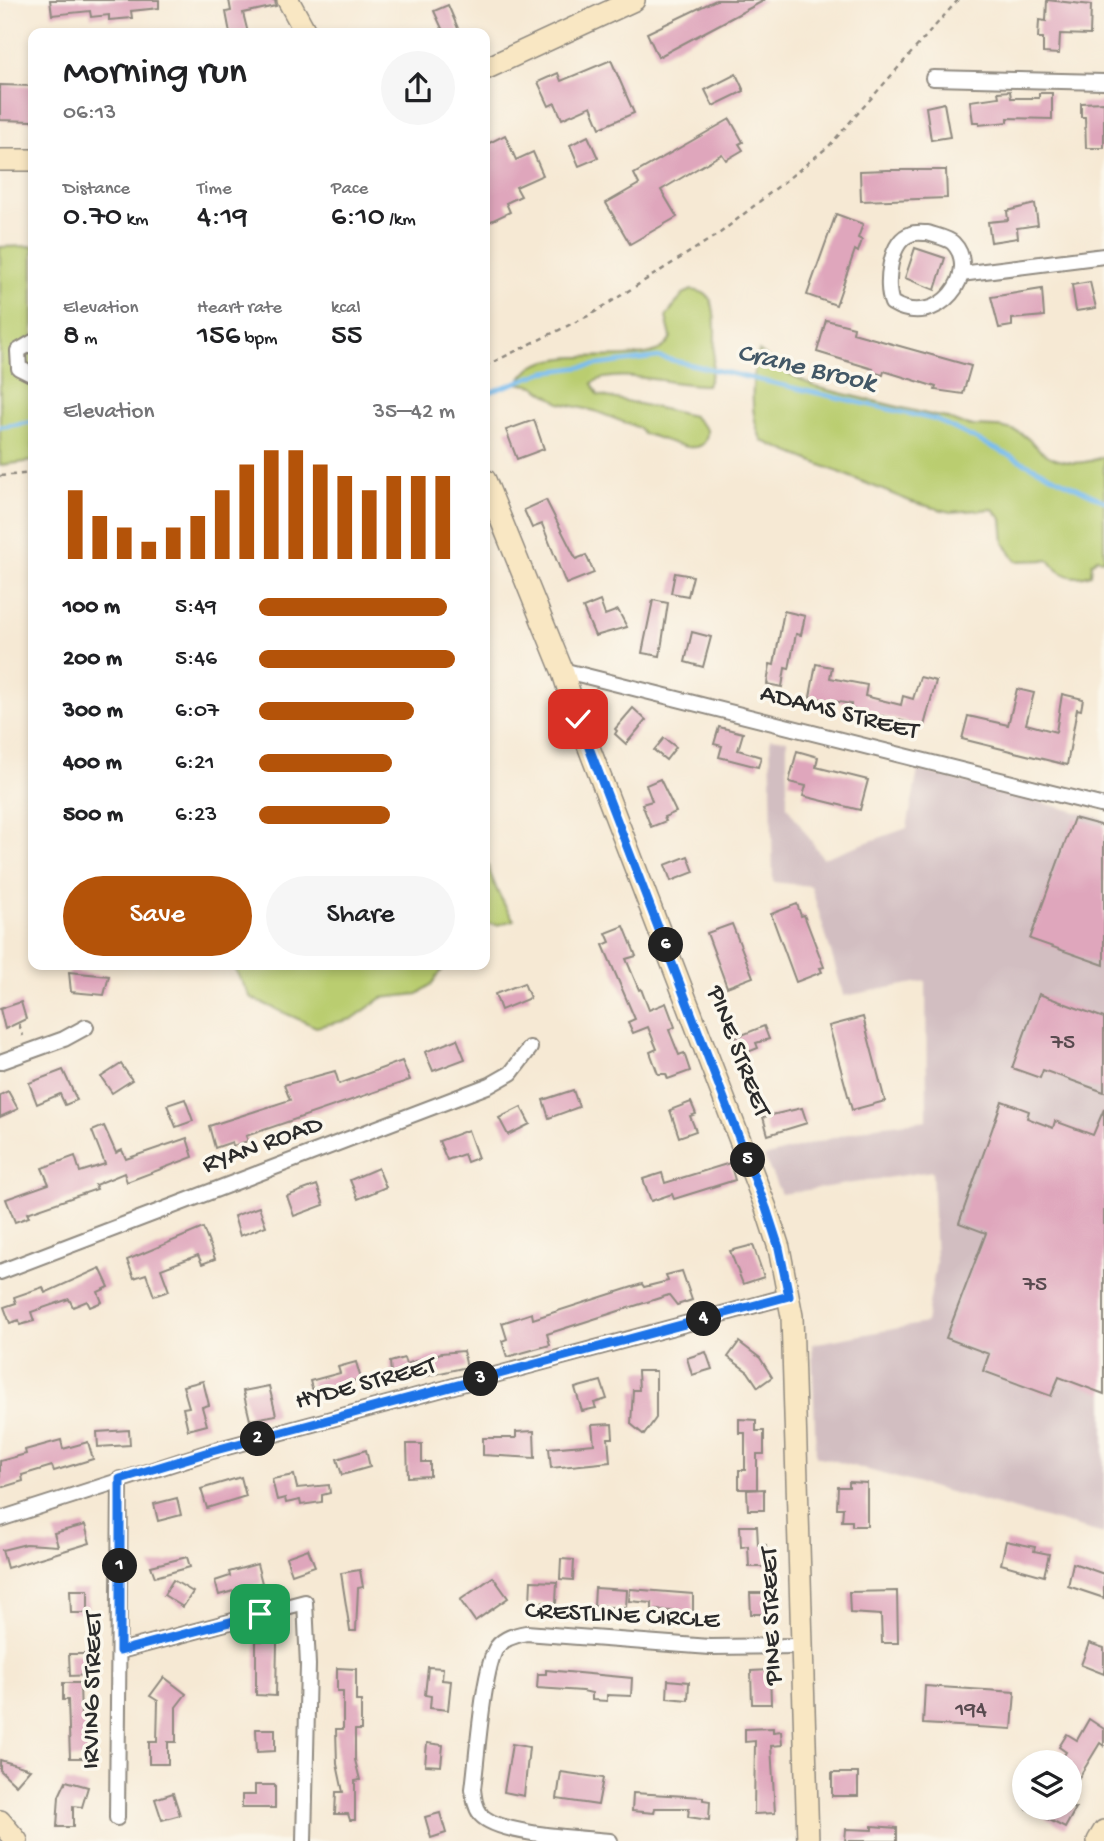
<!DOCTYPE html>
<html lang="en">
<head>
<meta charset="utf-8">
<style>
	body { margin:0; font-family:"Gochi Hand",sans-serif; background:#f6f6f6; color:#202124; height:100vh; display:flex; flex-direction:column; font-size:26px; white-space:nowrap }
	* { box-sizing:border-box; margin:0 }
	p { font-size:23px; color:#757577 }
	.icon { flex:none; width:38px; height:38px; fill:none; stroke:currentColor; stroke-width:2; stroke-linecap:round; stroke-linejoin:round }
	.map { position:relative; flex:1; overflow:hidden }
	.details { position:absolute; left:28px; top:28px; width:462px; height:942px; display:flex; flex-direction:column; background:#fff; border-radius:14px; box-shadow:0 4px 10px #0003 }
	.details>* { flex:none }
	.tools { position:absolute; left:1012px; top:1750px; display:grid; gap:14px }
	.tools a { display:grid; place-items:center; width:70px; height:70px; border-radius:50%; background:#fff; box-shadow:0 4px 10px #0003; font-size:35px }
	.pin { position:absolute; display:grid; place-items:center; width:60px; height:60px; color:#fff; margin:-30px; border-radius:14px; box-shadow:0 4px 10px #0006 }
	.km { position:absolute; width:35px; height:35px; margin:-18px; border-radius:50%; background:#222; color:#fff; font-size:19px; line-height:35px; text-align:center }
	.round { display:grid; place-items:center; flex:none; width:74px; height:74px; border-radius:37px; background:#f6f6f6 }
	.head { display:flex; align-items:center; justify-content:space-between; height:119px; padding:0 35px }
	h1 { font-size:38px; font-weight:600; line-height:52px }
	.figures { display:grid; grid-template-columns:repeat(3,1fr); gap:10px; height:119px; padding:7px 35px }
	.figures div { display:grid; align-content:center }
	.figures b { font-size:30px; font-weight:600 }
	.figures small { font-size:19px; font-weight:400 }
	.figures p { font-size:19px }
	.chart { height:196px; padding:14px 35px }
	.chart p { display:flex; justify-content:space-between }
	.chart svg { width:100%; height:126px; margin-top:7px; stroke:#b45309; stroke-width:6 }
	.cta { display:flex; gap:14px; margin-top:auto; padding:14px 35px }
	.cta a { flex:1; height:80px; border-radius:42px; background:#b45309; color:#fff; font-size:28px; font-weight:600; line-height:80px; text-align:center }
	.cta a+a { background:#f6f6f6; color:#202124 }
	ul { padding:0 35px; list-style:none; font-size:23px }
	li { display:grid; grid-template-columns:112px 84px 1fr; align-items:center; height:52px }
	li i { height:18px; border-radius:9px; background:#b45309 }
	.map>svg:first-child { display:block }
</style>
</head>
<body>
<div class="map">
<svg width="1104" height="1841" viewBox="0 0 1104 1841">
	<rect width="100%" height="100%" fill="#fbf7ec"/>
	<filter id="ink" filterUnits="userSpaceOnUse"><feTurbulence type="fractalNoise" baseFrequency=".0143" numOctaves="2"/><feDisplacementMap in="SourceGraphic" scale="14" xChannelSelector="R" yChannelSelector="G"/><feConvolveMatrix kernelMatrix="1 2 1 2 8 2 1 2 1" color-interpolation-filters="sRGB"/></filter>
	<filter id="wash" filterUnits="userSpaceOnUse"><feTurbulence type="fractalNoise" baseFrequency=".00686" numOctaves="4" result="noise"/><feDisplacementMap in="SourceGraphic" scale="28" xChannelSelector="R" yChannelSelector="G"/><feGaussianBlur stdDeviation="1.57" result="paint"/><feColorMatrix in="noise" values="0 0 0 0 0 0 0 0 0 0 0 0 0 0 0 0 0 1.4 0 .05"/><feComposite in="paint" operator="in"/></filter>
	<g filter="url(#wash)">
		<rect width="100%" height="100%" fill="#f6e9d4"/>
		<path fill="#d2bec1" d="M770 738 787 740V806L823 858 907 828 918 770 1104 819V1534L816 1456 812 1344 926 1323 936 1263 932 1171 781 1194 764 1157 876 1126 927 1120 926 981 844 996 811 886 773 882Z"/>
		<g fill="#bacd70" stroke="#727c4e" stroke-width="2">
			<path d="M33 246V461L0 465V247Z"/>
			<path d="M692 290C700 291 707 293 711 301 718 317 715 371 707 385 677 386 615 367 592 383L598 395 693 416 707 430C708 466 660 435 643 434L639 428 595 411 560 403 534 386 517 383C521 378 527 371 532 367 569 344 659 372 671 337L666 317 683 294Z"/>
			<path d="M759 351 787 373 816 387 935 416C948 416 954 423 966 425 984 428 1003 424 1020 433 1029 438 1034 445 1041 451 1060 465 1083 466 1104 456V560L1097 558 1092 563 1091 574C1074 581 1059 575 1049 560L1016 561 1004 543 1002 519 993 509 950 512 912 502 762 441C749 416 751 377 759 351Z"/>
			<path d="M485 856C491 880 500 900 514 920L497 925 485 923Z"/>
			<path d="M232 964H446L433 983 418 994 382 998 352 1019 316 1027 251 998Z"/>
		</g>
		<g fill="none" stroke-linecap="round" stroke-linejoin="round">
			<g stroke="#79bdef" stroke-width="4.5">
				<path d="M485 394 544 372 658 357 936 420 1104 501"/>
				<path d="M0 427 33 422"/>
			</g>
		</g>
		<g id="blocks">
			<g fill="#dfa6bc">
				<path d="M50 0H159V8L131 11 132 18 109 20V15L91 17 90 11 52 15Z"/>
				<path d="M229 0H275L276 6 243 13 248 33H230L226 12 231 11Z"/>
				<path d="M716 0H765L658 57 647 33Z"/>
				<path d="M1047 0 1091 5 1090 35 1060 34 1059 54 1043 53V38H1038L1039 20 1046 21Z"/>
				<path d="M448 5 460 33H444L434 11Z"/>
				<path d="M611 60 634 113 600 128 591 106 562 119 555 103 549 106 538 82 558 73 561 81Z"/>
				<path d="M736 74 744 91 713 106 705 90Z"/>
				<path d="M0 85 33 86V121L0 120Z"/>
				<path d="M1010 91 1011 98H1039V93H1052V119L1008 118V122L979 125V122H973L970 101 999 97 998 92Z"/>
				<path d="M1104 102V148H1086L1085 117H1081V103Z"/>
				<path d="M944 103 950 137 931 140 926 107Z"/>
				<path d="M730 119 743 142 739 144 743 150 726 160 722 154 661 190 677 217 630 244 606 203 639 184 634 174Z"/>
				<path d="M505 135 516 160 533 152 543 175 516 187 521 196 506 203 510 212 485 224V145Z"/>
				<path d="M588 136 598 158 579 166 570 145Z"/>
				<path d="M888 170H946L947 198 861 201 860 171Z"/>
				<path d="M1035 204 1038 225 1017 228 1018 238 991 242 988 222 1008 220 1007 211Z"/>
				<path d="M836 214 863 224 858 238 862 240 858 252 855 250 836 305 807 295Z"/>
				<path d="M915 248 945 258 935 290 905 278Z"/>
				<path d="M1090 282 1096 308 1076 311 1072 285Z"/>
				<path d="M1042 289 1044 316 1012 319V326L999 328 991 297Z"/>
				<path d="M826 320 854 327 853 333 971 366 963 394 935 390 936 387 920 382 884 371 883 375 872 372 873 369 817 352Z"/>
				<path d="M534 420 544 449 517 459 506 430Z"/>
				<path d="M546 500 576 559 586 555 594 573 566 584 542 524 532 528 524 510Z"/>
				<path d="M675 573 693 576 688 596 671 593Z"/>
				<path d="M653 600 668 603 660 656 642 653Z"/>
				<path d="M600 601 605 615 618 610 627 627 595 636 583 608Z"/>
				<path d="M784 611 805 616 801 635 796 634 789 669 785 668 782 687 767 684 770 664 774 665Z"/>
				<path d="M692 632 711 637 703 667 685 662Z"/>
				<path d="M816 664 832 667 830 678 867 685 865 696 901 705 903 696 913 699 920 677 936 681 924 726 851 709V704L810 697Z"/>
				<path d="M1017 689 1034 693 1026 724 1056 732 1062 694 1083 699 1081 710 1077 709 1067 765 962 739 968 716 1008 725Z"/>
				<path d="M633 708 646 720 626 744 615 734 617 731 615 729Z"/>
				<path d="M719 727 743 733 738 750 761 757 758 767 719 757 722 746 714 744Z"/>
				<path d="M664 738 676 747 666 760 654 750Z"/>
				<path d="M797 751 818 757 816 767 868 780 860 810 803 796 806 786 789 782Z"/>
				<path d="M660 779 676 812 664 817 666 821 651 827 642 804 652 801 646 785Z"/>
				<path d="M1074 818 1104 826V965L1030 939Z"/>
				<path d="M688 856 694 872 671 881 665 865Z"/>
				<path d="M797 904 801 916 804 915 824 967 820 968 822 972 796 982 771 914Z"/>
				<path d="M732 924 753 977 727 987 707 933Z"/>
				<path d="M624 926 636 956 626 959 639 990 641 989 649 1010 666 1003 675 1027 669 1030 679 1055 684 1053 690 1071 668 1079 666 1074H658L650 1052 657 1049 648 1027 633 1033 628 1022 635 1019 603 945 610 942 606 933Z"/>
				<path d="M69 972 109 976 104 995 71 992Z"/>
				<path d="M524 983 530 998 501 1010 495 994Z"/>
				<path d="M1039 994 1104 1018V1092L1043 1070 1040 1078 1012 1068Z"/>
				<path d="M21 1002 26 1019 5 1029 0 1009Z"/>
				<path d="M863 1017 885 1101 852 1110 829 1026Z"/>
				<path d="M764 1026 769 1039 756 1043 758 1048 738 1056 732 1039Z"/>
				<path d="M457 1039 465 1059 433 1071 425 1052Z"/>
				<path d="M402 1061 410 1080 246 1136 248 1141 233 1146 232 1142 215 1148 209 1126 290 1100 284 1085 335 1071 339 1084Z"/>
				<path d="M121 1064 132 1080 112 1093 101 1077Z"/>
				<path d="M63 1070 77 1100 65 1105 60 1094 37 1104 29 1083Z"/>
				<path d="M573 1090 579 1107 549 1118 543 1100Z"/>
				<path d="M8 1091 18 1109 0 1117V1095Z"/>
				<path d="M185 1099 193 1121 176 1127 167 1105Z"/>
				<path d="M1002 1101 1029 1111 1027 1118 1053 1128 1055 1121 1093 1135 1104 1109V1394L1059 1377 1051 1396 983 1371 989 1354 946 1338 986 1233 959 1223Z"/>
				<path d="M691 1102 696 1114 690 1116 696 1131 679 1137 670 1110Z"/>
				<path d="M521 1107 530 1124 508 1135 499 1118Z"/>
				<path d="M802 1108 807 1123 768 1135 763 1117Z"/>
				<path d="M104 1126 116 1153 122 1150 126 1159 187 1138 193 1157 127 1182 124 1173 95 1185 97 1189 27 1213 29 1217 15 1222 6 1199 49 1184 42 1168 75 1156 80 1172 105 1164 92 1131Z"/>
				<path d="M468 1130 478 1158 467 1162 464 1154 447 1160 439 1141Z"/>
				<path d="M730 1163 735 1180 674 1199 672 1194 651 1201 643 1179 662 1173 665 1183Z"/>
				<path d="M378 1168 386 1187 358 1199 350 1180Z"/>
				<path d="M317 1185 324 1205 294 1216 287 1196Z"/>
				<path d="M259 1207 266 1226 240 1236 234 1216Z"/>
				<path d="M203 1228 215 1259 202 1264 198 1255 161 1269 169 1291 154 1296 146 1274 134 1278 127 1260Z"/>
				<path d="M753 1245 764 1277 743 1284 730 1251Z"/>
				<path d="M100 1268 109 1287 98 1292 102 1302 90 1307 87 1301 73 1307 69 1299 31 1312 34 1321 20 1325 19 1320 10 1323 4 1307 16 1303 14 1297 43 1287 45 1293Z"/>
				<path d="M682 1271 692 1300 677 1305 669 1295 547 1334 550 1345 507 1357 502 1341 507 1339 502 1323 532 1313 533 1319 642 1284 644 1287 668 1281 666 1275Z"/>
				<path d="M739 1342 760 1358 772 1377 758 1387 748 1372 728 1357Z"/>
				<path d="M463 1351 467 1367 392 1384 390 1362 404 1358 406 1364 441 1353Z"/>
				<path d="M706 1352 712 1369 692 1375 687 1358Z"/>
				<path d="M356 1362 361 1379 336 1386 338 1393 315 1399 310 1381 340 1373 338 1367Z"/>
				<path d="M638 1371H656V1418L644 1435 631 1424 633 1390H639Z"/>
				<path d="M203 1381 209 1405 202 1407 207 1425 188 1430 183 1408 189 1407 183 1386Z"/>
				<path d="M601 1381 607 1399 594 1403 596 1408 582 1411 575 1388Z"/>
				<path d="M269 1386 276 1415 250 1420 243 1391Z"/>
				<path d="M739 1419 756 1420V1431H764V1454H757V1489H739V1470H745V1433H739Z"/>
				<path d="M612 1424 613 1438H608L610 1462 551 1468 549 1448 594 1444 592 1425Z"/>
				<path d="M129 1430 130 1445 98 1447 97 1432Z"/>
				<path d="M534 1431 535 1458 483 1455V1438H516V1432Z"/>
				<path d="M61 1440 63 1449 88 1442 93 1459 54 1471 52 1466 22 1475 23 1481 0 1488V1461L26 1454 25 1450Z"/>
				<path d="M407 1444H422V1462H430V1476L408 1477Z"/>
				<path d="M366 1450 370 1467 342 1475 337 1459Z"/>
				<path d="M294 1475 297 1488 329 1485 330 1493 322 1495V1502L301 1505 300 1500 286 1503 285 1498 277 1500 272 1479Z"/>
				<path d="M241 1477 246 1496 207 1508 201 1489Z"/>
				<path d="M849 1482 867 1483V1526H852V1521H842L843 1508H837L838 1487H849Z"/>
				<path d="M764 1489V1510H748L747 1490Z"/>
				<path d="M177 1498 181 1515 158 1521 154 1504Z"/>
				<path d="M85 1525 90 1543 7 1568 2 1550 26 1544 58 1546 54 1533Z"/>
				<path d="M740 1526H757L758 1545H766V1567H749L748 1546 741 1547Z"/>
				<path d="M1006 1541 1035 1547 1034 1551 1049 1554 1044 1576 1001 1564Z"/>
				<path d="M308 1549 315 1566 292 1574 286 1557Z"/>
				<path d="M187 1557 190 1567 155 1577 151 1566Z"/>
				<path d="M561 1559 574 1560 573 1580 560 1579Z"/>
				<path d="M1073 1563 1104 1574V1598L1068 1586Z"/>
				<path d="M257 1564 262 1583 219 1595 215 1581 230 1576 229 1572Z"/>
				<path d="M360 1570 363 1587 358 1588 356 1631H350L341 1573Z"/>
				<path d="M493 1577 508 1598 475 1621 460 1600Z"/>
				<path d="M173 1580 193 1592 183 1607 164 1595Z"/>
				<path d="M531 1581 557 1582 556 1603 530 1602Z"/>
				<path d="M595 1588 627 1590 626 1608 594 1606Z"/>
				<path d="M630 1589 693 1594V1612L652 1610V1603L629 1601Z"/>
				<path d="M70 1590H88V1613H71Z"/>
				<path d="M897 1591 898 1643H882L881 1615 850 1613 849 1592Z"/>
				<path d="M750 1593H768L769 1614H751Z"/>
				<path d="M256 1641H277L276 1696 256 1695Z"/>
				<path d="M1089 1643 1104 1648V1674L1081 1665Z"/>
				<path d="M69 1654H90V1675L70 1676Z"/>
				<path d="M428 1667 443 1668 442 1680 451 1681 448 1710 430 1708 431 1696 425 1695Z"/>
				<path d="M337 1668 356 1669V1701H361V1730H355V1760L360 1780 355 1781V1820H350L348 1814H335L336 1792H343L337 1764 336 1729H343V1691H337Z"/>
				<path d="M546 1670 632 1678 631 1696 607 1695V1701L592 1700V1693L583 1691 537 1688 538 1674H546Z"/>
				<path d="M770 1670 771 1704H752L751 1671Z"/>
				<path d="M164 1677 186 1694 176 1707V1742H168V1764H149V1742H157L158 1701 150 1696Z"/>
				<path d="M668 1680 689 1682 688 1700 667 1698Z"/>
				<path d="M63 1683H80L81 1717H88L89 1758H70L68 1700H63Z"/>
				<path d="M925 1686 1015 1692 1012 1729 923 1724Z"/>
				<path d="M1089 1719 1104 1729V1746L1100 1743 1069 1794V1762H1060L1066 1752 1059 1747 1067 1734 1077 1740Z"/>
				<path d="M773 1728V1732L781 1731 782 1745 771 1746 775 1813 754 1814 755 1741 745 1742V1729Z"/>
				<path d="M256 1729H275V1751L257 1752Z"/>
				<path d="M427 1743 443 1745 441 1766 425 1765Z"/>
				<path d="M512 1744 529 1747 524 1796 504 1792Z"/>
				<path d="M0 1760 30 1769 16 1785 0 1770Z"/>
				<path d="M561 1772 603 1778 598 1805 557 1799Z"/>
				<rect x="832" y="1773" width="26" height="23"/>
				<path d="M66 1781 88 1787 82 1807 73 1806V1827H57L59 1796Z"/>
				<path d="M255 1785H275V1808H242V1795H255Z"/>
				<path d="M173 1793 180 1815 162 1820 155 1799Z"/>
				<path d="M633 1793 703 1797V1800L710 1801 709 1820 688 1817 689 1808H655L654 1813 632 1811Z"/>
				<path d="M1026 1808H1076L1065 1828Z"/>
				<path d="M440 1813 446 1833 431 1838 425 1817Z"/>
				<path d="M872 1826 897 1828V1841H845L846 1829 872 1830Z"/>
			</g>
		</g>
	</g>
	<g filter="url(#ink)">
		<use href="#blocks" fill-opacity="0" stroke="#908a80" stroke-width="2"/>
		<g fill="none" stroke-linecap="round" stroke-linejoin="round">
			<g stroke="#908a80" stroke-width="18">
				<g id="street">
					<path d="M933 78 1104 82"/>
					<path d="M928 233C936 236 948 238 953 243 981 271 939 331 892 303 885 286 889 241 911 234 915 232 923 233 928 233Z"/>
					<path d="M961 274 1104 256"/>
					<path d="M33 342 18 351 19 368 33 375"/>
					<path d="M562 670 1104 806"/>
					<path d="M0 1062 64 1039 86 1027"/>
					<path d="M0 1272 490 1085 511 1073 530 1048"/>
					<path d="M0 1519 212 1451 789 1296"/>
					<path d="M120 1651 305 1602 308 1665 304 1841"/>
					<path d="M117 1818 120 1479"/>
					<path d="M610 1841C582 1838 499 1835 481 1815 475 1807 474 1798 473 1789 477 1760 483 1667 497 1647 504 1638 515 1635 526 1633L710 1647 802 1646"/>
				</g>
			</g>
			<g stroke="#908a80" stroke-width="24">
				<g id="secondary">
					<path d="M288 0 306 33"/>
					<path d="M485 69 634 0"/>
					<path d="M0 160H33"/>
					<path d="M485 480 562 670 578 719 766 1208 779 1248 792 1316 808 1841"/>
					<path d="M0 1821 17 1841"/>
					<path d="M1098 1841 1104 1831"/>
				</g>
			</g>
			<g stroke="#908a80" stroke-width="2.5" stroke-dasharray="5 5" stroke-linecap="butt">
				<path d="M485 366 590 315 720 233 829 146 958 0"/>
				<path d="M0 476 33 473"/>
				<path d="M19 1024 23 1036"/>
			</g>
			<use href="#street" stroke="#fff" stroke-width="14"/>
			<use href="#secondary" stroke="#f9e7c3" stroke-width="21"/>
		</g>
	</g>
	<g fill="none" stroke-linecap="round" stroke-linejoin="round" filter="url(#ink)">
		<g stroke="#fff" stroke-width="14">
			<path id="route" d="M260 1614 120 1651V1479L212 1451 789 1296 779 1248 766 1208 578 719"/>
		</g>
		<use href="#route" stroke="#1a73e8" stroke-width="9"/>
	</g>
	<g text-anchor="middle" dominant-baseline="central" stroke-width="7" stroke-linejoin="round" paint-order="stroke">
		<g font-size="23" fill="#584a4f">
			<text x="1063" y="1043">75</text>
			<text x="1035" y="1285">75</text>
			<text x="971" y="1710">194</text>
		</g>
		<g font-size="26" fill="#2b2b2b" stroke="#fbf7ec">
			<text transform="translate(839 714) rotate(14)">ADAMS STREET</text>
			<text transform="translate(737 1052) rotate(69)">PINE STREET</text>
			<text transform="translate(263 1146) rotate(-20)">RYAN ROAD</text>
			<text transform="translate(366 1385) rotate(-15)">HYDE STREET</text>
			<text transform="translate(773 1616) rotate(-92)">PINE STREET</text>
			<text transform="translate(622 1617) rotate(3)">CRESTLINE CIRCLE</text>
			<text transform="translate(94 1690) rotate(-89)">IRVING STREET</text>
		</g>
		<g font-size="28" font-style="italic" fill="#425766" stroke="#fbf7ec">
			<text transform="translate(806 369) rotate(13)">Crane Brook</text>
		</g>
	</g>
</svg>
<div class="tools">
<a><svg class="icon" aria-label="layers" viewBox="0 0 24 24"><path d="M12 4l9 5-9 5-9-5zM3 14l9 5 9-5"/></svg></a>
</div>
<div class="pin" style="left:260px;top:1614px;background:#1e9e55"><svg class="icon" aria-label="arrive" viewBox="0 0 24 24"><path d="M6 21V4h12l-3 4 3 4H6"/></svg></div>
<div class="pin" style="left:578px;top:719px;background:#d93025"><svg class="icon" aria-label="check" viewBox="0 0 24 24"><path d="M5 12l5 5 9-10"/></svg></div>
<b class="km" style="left:120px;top:1566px">1</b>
<b class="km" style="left:258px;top:1439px">2</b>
<b class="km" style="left:481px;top:1379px">3</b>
<b class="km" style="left:704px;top:1319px">4</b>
<b class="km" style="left:748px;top:1160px">5</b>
<b class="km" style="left:666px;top:945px">6</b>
<section class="details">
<div class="head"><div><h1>Morning run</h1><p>06:13</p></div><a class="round"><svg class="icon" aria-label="share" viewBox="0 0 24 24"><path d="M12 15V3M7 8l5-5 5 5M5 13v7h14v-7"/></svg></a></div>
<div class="figures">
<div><p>Distance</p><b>0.70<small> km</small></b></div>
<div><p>Time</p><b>4:19</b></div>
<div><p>Pace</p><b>6:10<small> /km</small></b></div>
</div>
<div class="figures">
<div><p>Elevation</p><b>8<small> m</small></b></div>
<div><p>Heart rate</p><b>156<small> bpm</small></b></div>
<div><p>kcal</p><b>55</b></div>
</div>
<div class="chart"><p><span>Elevation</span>35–42 m</p>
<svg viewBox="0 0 160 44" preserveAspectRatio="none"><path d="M5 44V20M15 44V29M25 44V33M35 44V38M45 44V33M55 44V29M65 44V20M75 44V11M85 44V6M95 44V6M105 44V11M115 44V15M125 44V20M135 44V15M145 44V15M155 44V15"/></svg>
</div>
<ul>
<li><b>100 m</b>5:49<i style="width:96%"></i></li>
<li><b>200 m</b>5:46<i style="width:100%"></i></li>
<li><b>300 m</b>6:07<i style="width:79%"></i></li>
<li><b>400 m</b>6:21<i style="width:68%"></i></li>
<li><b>500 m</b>6:23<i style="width:67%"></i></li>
</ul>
<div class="cta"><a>Save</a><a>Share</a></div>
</section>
</div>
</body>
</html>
